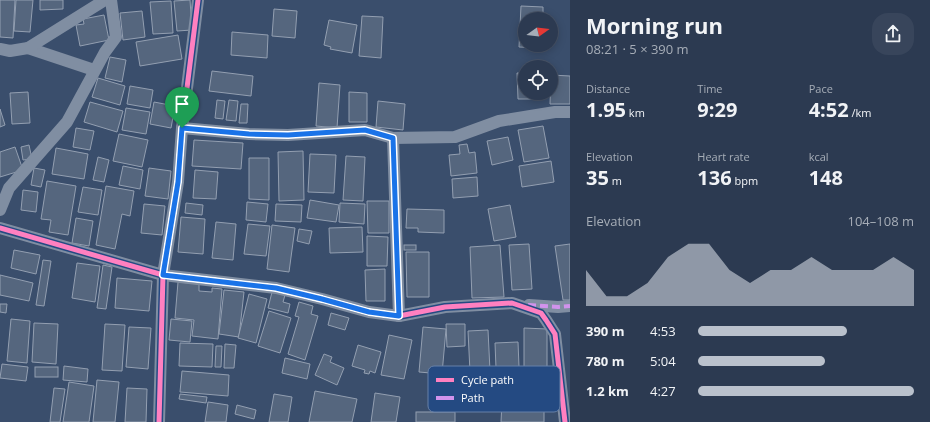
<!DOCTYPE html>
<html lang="en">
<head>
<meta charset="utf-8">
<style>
	body { margin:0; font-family:"Open Sans",sans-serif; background:#38455b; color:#f1f3f6; height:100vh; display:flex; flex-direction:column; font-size:15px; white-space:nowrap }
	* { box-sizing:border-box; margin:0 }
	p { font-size:13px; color:#a6adb7 }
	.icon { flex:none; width:22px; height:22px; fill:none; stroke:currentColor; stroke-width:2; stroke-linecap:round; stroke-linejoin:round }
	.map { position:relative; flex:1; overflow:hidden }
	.sheet { display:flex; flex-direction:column; background:#2c3a51; width:360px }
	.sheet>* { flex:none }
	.needle { width:26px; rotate:76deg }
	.tools { position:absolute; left:518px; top:12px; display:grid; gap:8px }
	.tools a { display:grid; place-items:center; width:40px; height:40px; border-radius:50%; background:#2c3a51; box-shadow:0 2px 10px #0003,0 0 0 1px #485468; font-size:20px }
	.pin { position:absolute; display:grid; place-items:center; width:34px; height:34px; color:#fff; margin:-41px -17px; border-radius:50% 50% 50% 0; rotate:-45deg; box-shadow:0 0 4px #0007 }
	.pin .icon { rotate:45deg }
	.round { display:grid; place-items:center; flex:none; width:42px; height:42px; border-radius:16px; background:#38455b }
	.overview { display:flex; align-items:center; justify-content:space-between; height:68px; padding:0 16px }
	h1 { font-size:22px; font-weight:700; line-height:30px }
	.metrics { display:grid; grid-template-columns:repeat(3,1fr); gap:6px; height:68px; padding:4px 16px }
	.metrics div { display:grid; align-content:center }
	.metrics b { font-size:20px; font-weight:700 }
	.metrics small { font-size:11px; font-weight:400 }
	.metrics p { font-size:11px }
	.chart { height:112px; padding:8px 16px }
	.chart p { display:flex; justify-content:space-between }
	.chart svg { width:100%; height:72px; margin-top:4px; fill:#bac1cc; opacity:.7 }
	ul { padding:0 16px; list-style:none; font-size:13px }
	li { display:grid; grid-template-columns:64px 48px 1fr; align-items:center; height:30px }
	li i { height:10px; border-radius:5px; background:#bac1cc }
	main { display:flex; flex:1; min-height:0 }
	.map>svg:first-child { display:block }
</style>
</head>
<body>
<main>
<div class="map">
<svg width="570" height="422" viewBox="0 0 570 422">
	<rect width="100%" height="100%" fill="#3a4e6c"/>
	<g fill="#55667e" stroke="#939fb1">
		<path d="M0 0H15L13 38 0 37Z"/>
		<path d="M16 0H33L30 32 14 31Z"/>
		<path d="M40 0H63V9L40 10Z"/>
		<path d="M190 0 192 30 177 31 174 1Z"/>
		<path d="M171 1 173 33 153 34 150 2Z"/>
		<path d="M521 6 543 7V19H525V45H542V48L519 47Z"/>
		<path d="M274 9 297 11 295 38 272 36Z"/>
		<path d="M142 11 145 37 123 40 120 13Z"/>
		<path d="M104 15 109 40 80 46 76 25 84 24 83 19Z"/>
		<path d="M362 16 383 17 381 58 359 56Z"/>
		<path d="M329 20 357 25 352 53 330 49 331 47 324 45Z"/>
		<path d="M232 32 268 35 267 58 231 55Z"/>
		<path d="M178 35 182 59 140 66 136 42Z"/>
		<path d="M110 57 126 60 122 82 105 78Z"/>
		<path d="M212 71 253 76 251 96 209 91Z"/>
		<path d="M517 73H525V93H541L542 99H518Z"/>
		<path d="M551 75 570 76V104H550Z"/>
		<path d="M98 78 125 86 120 105 92 97Z"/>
		<path d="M319 83 340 85 337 128 316 126Z"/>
		<path d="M130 86 153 90 150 108 127 104Z"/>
		<path d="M28 92 30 123 12 124 10 93Z"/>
		<path d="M349 92 367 93V122H349Z"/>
		<path d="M217 100 225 101 223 119 215 118Z"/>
		<path d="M229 100 238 101 236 121 226 120Z"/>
		<path d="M378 101 405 104 403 130 376 127Z"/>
		<path d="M90 102 123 111 117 132 84 122Z"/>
		<path d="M154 102 175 106 171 128 150 124Z"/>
		<path d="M241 104H248L247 123H239Z"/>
		<path d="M126 108 150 112 146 134 122 130Z"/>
		<path d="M0 109 5 125 0 127Z"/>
		<path d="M543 126 549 158 524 162 518 130Z"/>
		<path d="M76 128 94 131 90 150 73 147Z"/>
		<path d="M119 134 148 140 142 167 113 161Z"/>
		<path d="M508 137 513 160 492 165 487 141Z"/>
		<path d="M194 140 243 143 241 169 192 166Z"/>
		<path d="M467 144 469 153 475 152 477 173 451 176 449 155 460 154 459 145Z"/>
		<path d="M29 145 32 159 23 160 21 147Z"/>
		<path d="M15 147 23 170 0 177V152Z"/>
		<path d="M56 148 88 154 84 179 52 174Z"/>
		<path d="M303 151 304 200 279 201 278 152Z"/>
		<path d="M310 154 336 155 334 193 308 192Z"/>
		<path d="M346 156 365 157 363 201 343 200Z"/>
		<path d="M98 157 109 160 104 182 93 180Z"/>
		<path d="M249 158H269V200L249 199Z"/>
		<path d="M551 161 554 182 522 187 519 166Z"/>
		<path d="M123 166 143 170 140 189 119 185Z"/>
		<path d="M34 168 45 170 41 187 31 185Z"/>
		<path d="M149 168 171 171 168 199 145 196Z"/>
		<path d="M195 170 218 172 216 199 193 198Z"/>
		<path d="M477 177 478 196 453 198 452 179Z"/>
		<path d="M47 181 76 186 68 235 49 232 51 220 41 219Z"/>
		<path d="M106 186 134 191 130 216 122 214 115 249 96 245Z"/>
		<path d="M83 187 102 190 98 215 78 212Z"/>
		<path d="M23 190 38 192 36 212 21 210Z"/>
		<path d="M310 200 339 205 336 222 307 218Z"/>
		<path d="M367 201H389V233H368Z"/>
		<path d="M247 202 268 204 266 222 246 220Z"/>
		<path d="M186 203 203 205 202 215 185 213Z"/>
		<path d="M340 203 365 204 364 224 339 222Z"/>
		<path d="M144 204 165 206 162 235 141 233Z"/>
		<path d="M276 204 302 205 301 222 275 221Z"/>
		<path d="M510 205 516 237 494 241 488 209Z"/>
		<path d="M407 209 444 210V233L418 232V228H406Z"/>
		<path d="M181 217 205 219 203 254 178 252Z"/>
		<path d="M76 218 93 221 89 246 72 243Z"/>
		<path d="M216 222 236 224 233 260 212 258Z"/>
		<path d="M248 224 270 226 266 256 244 254Z"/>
		<path d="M272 225 295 228 289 272 267 269Z"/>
		<path d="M362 227 363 252 330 253 329 228Z"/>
		<path d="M299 229 312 231 309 244 297 241Z"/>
		<path d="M367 236 388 237 387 266H367Z"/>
		<path d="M529 244 532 289 512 290 509 245Z"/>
		<path d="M570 244V300H563L555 246Z"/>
		<rect x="404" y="245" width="12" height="5"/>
		<path d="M500 245 504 297 472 298 470 247Z"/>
		<path d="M14 250 40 255 36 274 11 268Z"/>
		<path d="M406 252H429V297H407Z"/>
		<path d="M43 260 51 261 44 306 36 305Z"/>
		<path d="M77 263 100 266 95 302 72 298Z"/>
		<path d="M103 265 112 267 106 309 97 308Z"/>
		<path d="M385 269V301H366L365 270Z"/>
		<path d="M0 275 33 283 29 301 0 295Z"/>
		<path d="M117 278 152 281 149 311 115 308Z"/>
		<path d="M178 282 199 284V291L212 292V288L222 289 218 339 192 336 194 320 175 318Z"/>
		<path d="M224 290 244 292 239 337 219 334Z"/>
		<path d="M272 292 285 295 283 302 290 304 288 313 268 308Z"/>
		<path d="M249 294 267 299 256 343 238 338Z"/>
		<path d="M299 302 313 306 311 314 318 316 305 360 288 354 299 317 295 316Z"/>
		<path d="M0 304H7L6 313 0 312Z"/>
		<path d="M269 311 291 318 280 353 258 346Z"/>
		<path d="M331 313 349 318 345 330 328 325Z"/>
		<path d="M11 319 30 321 27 363 7 361Z"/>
		<path d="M171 319 192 321 190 342 169 340Z"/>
		<path d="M34 323 58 324 56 364 32 362Z"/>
		<path d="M105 324 125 325 122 371 102 370Z"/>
		<path d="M446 324H465V346L447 347Z"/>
		<path d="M129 327 151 328 148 369 126 367Z"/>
		<path d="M423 327 446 329 442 374 419 372Z"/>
		<path d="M524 328 547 329V369L524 368Z"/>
		<path d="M488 330 490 371 470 372 468 331Z"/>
		<path d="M389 335 412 340 404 379 381 375Z"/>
		<path d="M518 342 519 367 496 368 495 343Z"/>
		<path d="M180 343 213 344 212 367 179 366Z"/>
		<path d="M225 344 236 345 234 368H224Z"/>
		<path d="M358 345 381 352 375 373 370 371 369 374 364 373 365 370 352 366Z"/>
		<path d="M216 346H222L221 367H215Z"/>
		<path d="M324 354 332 357 330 362 344 368 337 385 315 375Z"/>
		<path d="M285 358 310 364 307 379 282 373Z"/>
		<path d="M2 364 28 367 26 381 0 378Z"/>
		<path d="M64 366 88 369 87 382 63 380Z"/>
		<rect x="35" y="367" width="23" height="10"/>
		<path d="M182 371 229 375 228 396 180 392Z"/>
		<path d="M97 380 119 382 115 422H93Z"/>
		<path d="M69 382 94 386 89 422H63Z"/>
		<path d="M54 388 65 389 60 422H50Z"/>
		<path d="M127 388 147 389 146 422H125Z"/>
		<path d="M315 391 357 399 352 422H309Z"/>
		<path d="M375 393 400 397 396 422H371Z"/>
		<path d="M180 394 207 397 206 403 179 399Z"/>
		<path d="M274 394 292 397 288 422H269Z"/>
		<path d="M502 401 544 402V422H501Z"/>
		<path d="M208 402 228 405 226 422H205Z"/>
		<path d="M237 405 256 410 254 419 235 414Z"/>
		<rect x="416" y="412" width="39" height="10"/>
	</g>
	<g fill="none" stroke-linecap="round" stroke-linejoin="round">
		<g stroke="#808ea2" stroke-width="12">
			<path d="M28 48 94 70"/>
			<path d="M0 49 10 51 28 48 105 0"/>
			<path d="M182 128 249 134 288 135 365 130 393 138 455 137 499 121 555 112H570"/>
			<path d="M393 138 399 316"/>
			<path d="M0 210 9 188 67 122 105 52 116 37 111 0"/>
			<path d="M0 228 163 275 276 288 322 299 369 312 399 316 445 307 512 303 541 313 546 320 555 334 565 422"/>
			<path d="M529 305 558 307 570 306"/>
			<path d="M159 422 163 275 178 182 182 128 198 0"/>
		</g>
		<path stroke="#d193ec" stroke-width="4" stroke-dasharray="8 4" stroke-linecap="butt" d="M528 305 558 307 570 306"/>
		<g stroke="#244a82" stroke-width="8">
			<g id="cycleway">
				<path d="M0 228 163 275 276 288 322 299 369 312 399 316 445 307 512 303 541 313 546 320 555 334 565 422"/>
				<path d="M159 422 163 275 178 182 182 128 198 0"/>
			</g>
		</g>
		<use href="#cycleway" stroke="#ff80c0" stroke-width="5"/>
	</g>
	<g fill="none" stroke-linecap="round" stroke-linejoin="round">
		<g stroke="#fff" stroke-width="8">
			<path id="route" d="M182 128 249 134 288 135 365 130 393 138 399 316 369 312 322 299 276 288 163 275 178 182Z"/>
		</g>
		<use href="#route" stroke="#1a73e8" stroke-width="5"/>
	</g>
	<rect x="428" y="366" width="132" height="46" rx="6" fill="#244a82" stroke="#6680a8" stroke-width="1"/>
	<rect x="436" y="378" width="18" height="4" fill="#ff80c0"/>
	<rect x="436" y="396" width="18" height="4" fill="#d193ec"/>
	<g font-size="11" fill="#fff">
		<text x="461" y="384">Cycle path</text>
		<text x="461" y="402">Path</text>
	</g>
</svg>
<div class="tools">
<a><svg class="needle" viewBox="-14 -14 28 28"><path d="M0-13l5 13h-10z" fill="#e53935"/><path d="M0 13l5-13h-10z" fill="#a6adb7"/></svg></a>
<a><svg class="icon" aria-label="locate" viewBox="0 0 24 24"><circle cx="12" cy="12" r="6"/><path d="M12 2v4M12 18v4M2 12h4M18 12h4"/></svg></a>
</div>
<div class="pin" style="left:182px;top:128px;background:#1e9e55"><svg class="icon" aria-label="arrive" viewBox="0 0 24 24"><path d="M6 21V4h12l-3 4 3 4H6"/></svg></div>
</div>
<section class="sheet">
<div class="overview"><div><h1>Morning run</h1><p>08:21 · 5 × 390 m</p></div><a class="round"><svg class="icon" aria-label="share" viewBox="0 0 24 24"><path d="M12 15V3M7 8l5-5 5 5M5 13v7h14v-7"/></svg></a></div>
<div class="metrics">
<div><p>Distance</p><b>1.95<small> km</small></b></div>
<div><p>Time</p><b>9:29</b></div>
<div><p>Pace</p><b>4:52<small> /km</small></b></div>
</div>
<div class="metrics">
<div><p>Elevation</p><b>35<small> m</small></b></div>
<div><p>Heart rate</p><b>136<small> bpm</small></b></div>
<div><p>kcal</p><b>148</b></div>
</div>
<div class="chart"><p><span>Elevation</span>104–108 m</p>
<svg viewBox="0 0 160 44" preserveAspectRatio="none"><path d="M0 44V22L10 38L20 38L30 30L40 14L50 6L60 6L70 22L80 30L90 22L100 22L110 14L120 22L130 22L140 22L150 14L160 22V44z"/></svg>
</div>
<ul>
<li><b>390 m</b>4:53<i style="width:69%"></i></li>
<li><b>780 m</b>5:04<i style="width:59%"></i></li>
<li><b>1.2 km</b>4:27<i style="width:100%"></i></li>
</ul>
</section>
</main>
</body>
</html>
